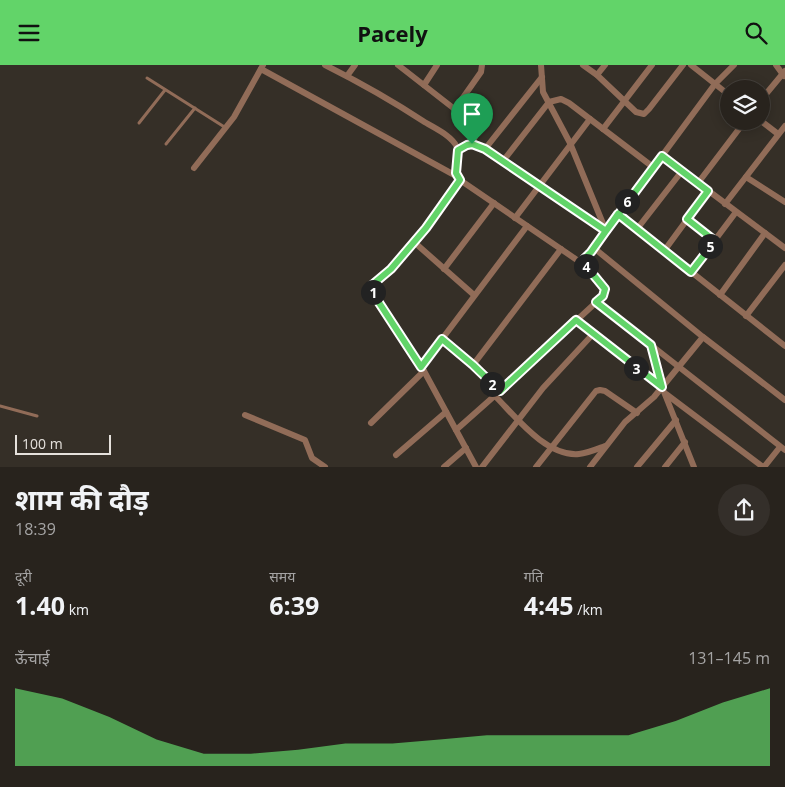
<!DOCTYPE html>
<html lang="hi">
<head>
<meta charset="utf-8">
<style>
	body { margin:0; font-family:"Open Sans","Noto Sans Devanagari",sans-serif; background:#342f2a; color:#f1f3f6; height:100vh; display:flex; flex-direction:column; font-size:19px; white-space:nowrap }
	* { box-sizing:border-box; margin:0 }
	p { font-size:16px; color:#a5a4a4 }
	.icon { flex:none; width:28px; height:28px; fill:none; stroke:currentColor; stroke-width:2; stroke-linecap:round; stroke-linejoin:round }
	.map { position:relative; height:402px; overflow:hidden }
	.panel { display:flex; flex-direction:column; background:#28231d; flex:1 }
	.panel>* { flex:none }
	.tools { position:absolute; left:720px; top:15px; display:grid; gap:10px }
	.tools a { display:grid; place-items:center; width:50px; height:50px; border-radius:50%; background:#28231d; box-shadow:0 2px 12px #0003,0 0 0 1px #44403b; font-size:25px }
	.scale { position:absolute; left:15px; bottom:12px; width:96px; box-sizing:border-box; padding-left:5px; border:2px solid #e5e1dc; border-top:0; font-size:14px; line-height:18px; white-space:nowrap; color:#e5e1dc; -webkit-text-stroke:4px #352f27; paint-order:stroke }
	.pin { position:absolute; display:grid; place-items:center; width:42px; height:42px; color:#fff; margin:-51px -21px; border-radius:50% 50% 50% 0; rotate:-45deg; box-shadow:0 0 5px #0007 }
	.pin .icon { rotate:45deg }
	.km { position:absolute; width:25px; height:25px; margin:-12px; border-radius:50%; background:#222; color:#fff; font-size:14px; line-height:25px; text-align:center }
	.round { display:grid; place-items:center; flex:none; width:52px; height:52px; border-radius:26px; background:#342f2a }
	.summary { display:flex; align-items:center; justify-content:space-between; height:85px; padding:0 15px }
	h1 { font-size:28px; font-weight:700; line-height:38px }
	.figures { display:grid; grid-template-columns:repeat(3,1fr); gap:8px; height:85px; padding:5px 15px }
	.figures div { display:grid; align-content:center }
	.figures b { font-size:25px; font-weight:700 }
	.figures small { font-size:14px; font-weight:400 }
	.figures p { font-size:14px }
	.chart { height:140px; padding:10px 15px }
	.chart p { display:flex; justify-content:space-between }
	.chart svg { width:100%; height:90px; margin-top:5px; fill:#62d469; opacity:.7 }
	header { display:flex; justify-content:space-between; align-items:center; height:65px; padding:0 15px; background:#62d469; color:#111; font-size:22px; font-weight:700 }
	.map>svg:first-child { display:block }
</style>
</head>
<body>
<header><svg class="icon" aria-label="menu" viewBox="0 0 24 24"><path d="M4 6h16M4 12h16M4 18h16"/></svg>Pacely<svg class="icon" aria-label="search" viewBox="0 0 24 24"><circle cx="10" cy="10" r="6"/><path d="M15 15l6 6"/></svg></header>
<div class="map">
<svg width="785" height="402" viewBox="0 0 785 402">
	<rect width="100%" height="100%" fill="#352f27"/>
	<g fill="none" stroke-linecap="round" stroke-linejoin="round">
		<g stroke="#916c58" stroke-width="3">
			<path d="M147 13 226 63"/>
			<path d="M139 58 165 25"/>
			<path d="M166 79 195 43"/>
			<path d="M0 341 37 351"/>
		</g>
		<g stroke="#916c58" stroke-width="6">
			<path d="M325 0C359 17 391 35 423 56 434 63 451 70 457 82 463 92 452 105 460 115L577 195 582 196 591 187 715 19 734 0"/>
			<path d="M398 0 475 60 476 69 472 79"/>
			<path d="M541 0 543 27 570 78 606 166"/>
			<path d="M583 0 597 10 636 47 644 49 649 44 683 0"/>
			<path d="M691 0 729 30"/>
			<path d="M776 0 784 11"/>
			<path d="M261 4 458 112"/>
			<path d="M597 10 605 0"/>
			<path d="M347 11 355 0"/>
			<path d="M424 20 437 0"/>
			<path d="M761 35 785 6"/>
			<path d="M455 44 481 7 482 0"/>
			<path d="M761 56 778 69"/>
			<path d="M603 64 652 0"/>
			<path d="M485 84 542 12"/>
			<path d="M458 85C469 79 474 78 485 84L605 165"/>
			<path d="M662 91 785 183"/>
			<path d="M503 96 549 37 561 34 569 38 653 102"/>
			<path d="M194 103 234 52 263 0"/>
			<path d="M746 112 785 137"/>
			<path d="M460 115C443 139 427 162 408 184 401 193 394 202 385 209 376 216 370 219 374 230L424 306 476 402"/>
			<path d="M698 118 745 56"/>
			<path d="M725 139 785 61"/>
			<path d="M618 149 785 281"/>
			<path d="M515 153 590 54"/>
			<path d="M687 154 715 176"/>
			<path d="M637 164 682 106"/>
			<path d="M414 177 474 230"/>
			<path d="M594 183 703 272 785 335"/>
			<path d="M664 186 708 126"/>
			<path d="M444 204 494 138"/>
			<path d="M691 207 736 147"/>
			<path d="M720 230 765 168"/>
			<path d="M596 237 785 385"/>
			<path d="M746 251 785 200"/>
			<path d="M576 255 662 322"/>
			<path d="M442 274 473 300 500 326"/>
			<path d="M651 280 662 322 694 402"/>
			<path d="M473 300 561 184"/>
			<path d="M421 302 527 161"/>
			<path d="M666 329 763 402"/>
			<path d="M495 331C516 352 546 392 579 389 588 388 597 384 605 381"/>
			<path d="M245 350 305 375 312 393 325 402"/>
			<path d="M371 358 424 306"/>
			<path d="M456 365 500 326 603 231 605 224 582 196"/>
			<path d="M396 390 446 347"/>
			<path d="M444 402 466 383"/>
			<path d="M482 402 543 323 593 269"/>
			<path d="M536 402 596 326 600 325 605 326 637 348"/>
			<path d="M590 402 625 357 654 332 703 272"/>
			<path d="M637 402 676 355"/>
			<path d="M665 402 685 377"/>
			<path d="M764 402 780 382"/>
		</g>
	</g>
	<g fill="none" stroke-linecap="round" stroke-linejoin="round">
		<g stroke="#fff" stroke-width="10">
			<path id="route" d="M472 79 467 80 458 85 456 108 460 115 426 163 391 204 372 220 374 230 421 302 442 274 473 300 500 326 576 255 662 322 651 280 596 237 603 231 605 224 582 196 591 187 618 149 691 207 715 176 687 154 708 126 662 91 606 166 485 84 472 79"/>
		</g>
		<use href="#route" stroke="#62d469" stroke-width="6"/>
	</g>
</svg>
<div class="tools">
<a><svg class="icon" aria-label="layers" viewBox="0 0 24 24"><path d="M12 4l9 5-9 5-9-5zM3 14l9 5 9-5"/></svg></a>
</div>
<div class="scale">100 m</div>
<div class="pin" style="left:472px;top:79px;background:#1e9e55"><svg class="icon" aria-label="arrive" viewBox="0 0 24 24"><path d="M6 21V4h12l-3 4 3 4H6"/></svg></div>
<b class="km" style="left:373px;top:227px">1</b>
<b class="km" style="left:492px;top:319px">2</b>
<b class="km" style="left:636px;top:303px">3</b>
<b class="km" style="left:586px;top:201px">4</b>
<b class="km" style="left:710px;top:181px">5</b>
<b class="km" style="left:627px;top:136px">6</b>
</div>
<section class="panel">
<div class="summary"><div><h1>शाम की दौड़</h1><p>18:39</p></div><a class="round"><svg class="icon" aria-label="share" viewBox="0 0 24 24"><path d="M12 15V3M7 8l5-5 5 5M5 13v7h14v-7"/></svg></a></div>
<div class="figures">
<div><p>दूरी</p><b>1.40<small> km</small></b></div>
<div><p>समय</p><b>6:39</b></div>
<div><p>गति</p><b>4:45<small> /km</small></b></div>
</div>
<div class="chart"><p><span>ऊँचाई</span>131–145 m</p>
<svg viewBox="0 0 160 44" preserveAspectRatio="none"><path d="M0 44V6L10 11L20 20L30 31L40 38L50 38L60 36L70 33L80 33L90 31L100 29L110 29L120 29L130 29L140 22L150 13L160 6V44z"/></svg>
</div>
</section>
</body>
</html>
